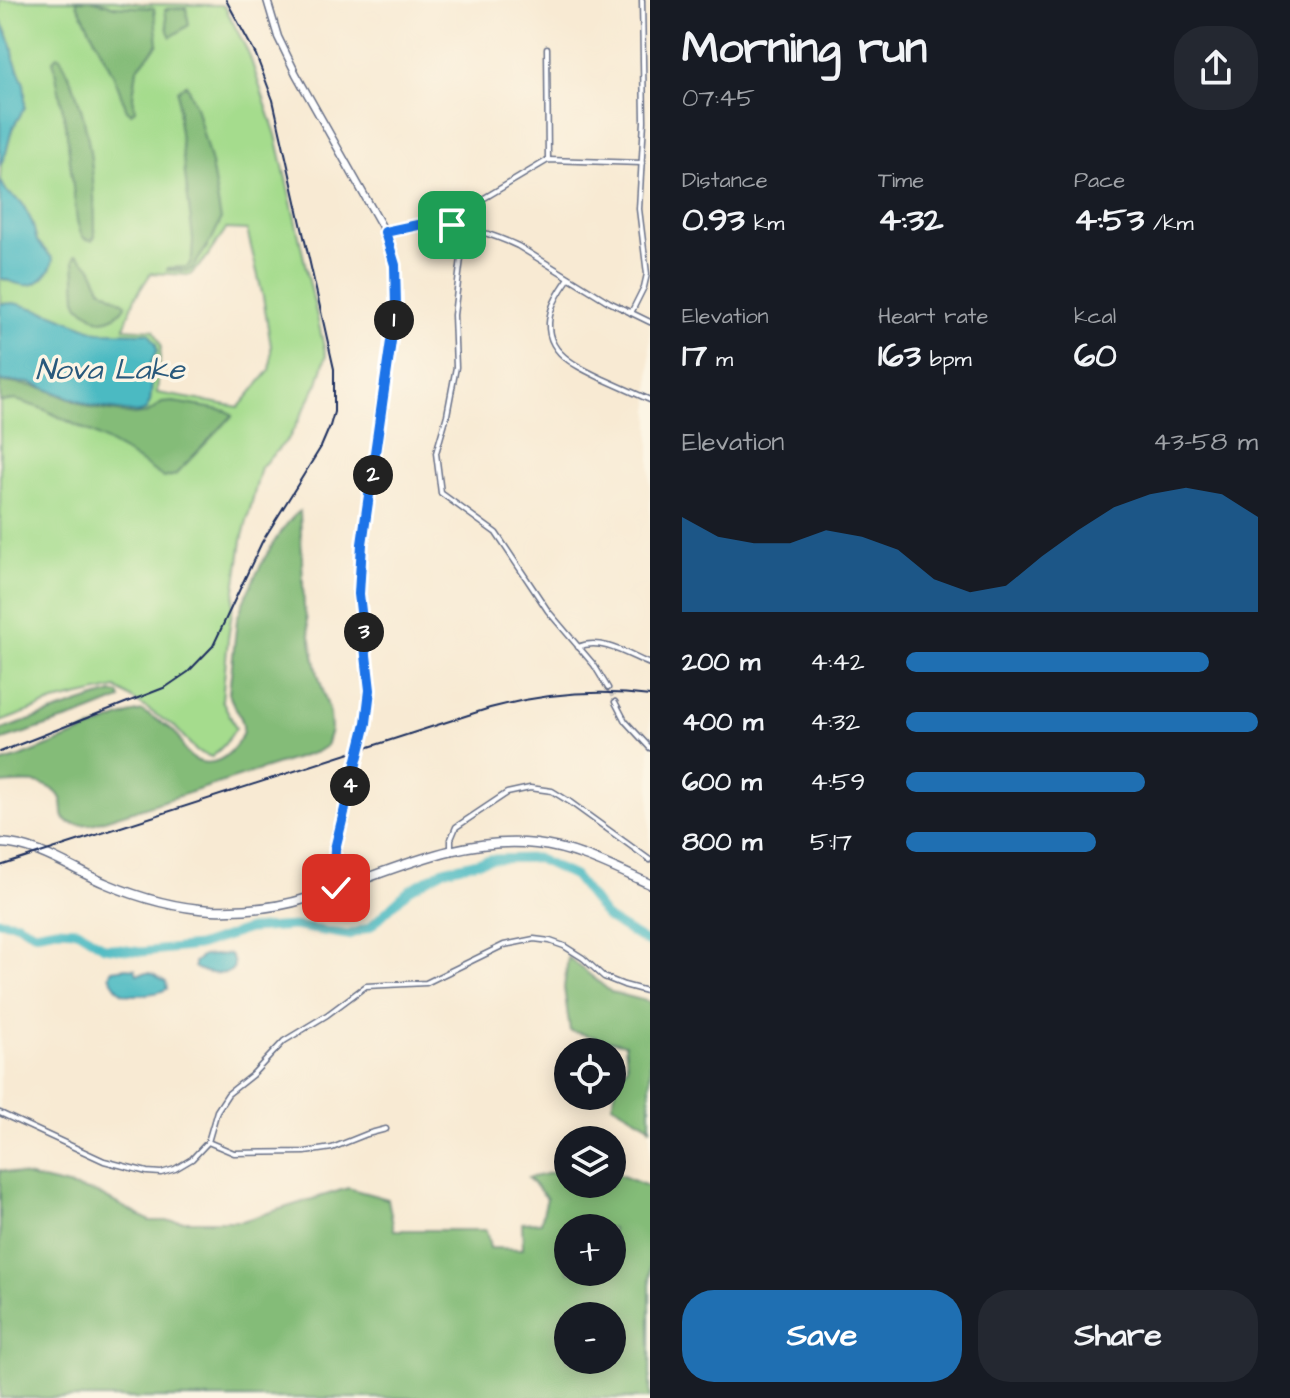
<!DOCTYPE html>
<html lang="en">
<head>
<meta charset="utf-8">
<style>
	body { margin:0; font-family:"Architects Daughter",sans-serif; background:#242831; color:#f1f3f6; height:100vh; display:flex; flex-direction:column; font-size:30px; white-space:nowrap }
	* { box-sizing:border-box; margin:0 }
	p { font-size:26px; color:#9ea1a6 }
	.icon { flex:none; width:44px; height:44px; fill:none; stroke:currentColor; stroke-width:2; stroke-linecap:round; stroke-linejoin:round }
	.map { position:relative; flex:1; overflow:hidden }
	.drawer { display:flex; flex-direction:column; background:#171b24; width:640px }
	.drawer>* { flex:none }
	.controls { position:absolute; left:554px; top:1038px; display:grid; gap:16px }
	.controls a { display:grid; place-items:center; width:72px; height:72px; border-radius:50%; background:#171b24; box-shadow:0 4px 20px #0003; font-size:40px }
	.pin { position:absolute; display:grid; place-items:center; width:68px; height:68px; color:#fff; margin:-34px; border-radius:16px; box-shadow:0 4px 12px #0006 }
	.km { position:absolute; width:40px; height:40px; margin:-20px; border-radius:50%; background:#222; color:#fff; font-size:22px; line-height:40px; text-align:center }
	.round { display:grid; place-items:center; flex:none; width:84px; height:84px; border-radius:32px; background:#242831 }
	.overview { display:flex; align-items:center; justify-content:space-between; height:136px; padding:0 32px }
	h1 { font-size:44px; font-weight:700; line-height:60px }
	.stats { display:grid; grid-template-columns:repeat(3,1fr); gap:12px; height:136px; padding:8px 32px }
	.stats div { display:grid; align-content:center }
	.stats b { font-size:34px; font-weight:700 }
	.stats small { font-size:22px; font-weight:400 }
	.stats p { font-size:22px }
	.chart { height:224px; padding:16px 32px }
	.chart p { display:flex; justify-content:space-between }
	.chart svg { width:100%; height:144px; margin-top:8px; fill:#1f6fb2; opacity:.7 }
	.button { display:flex; gap:16px; margin-top:auto; padding:16px 32px }
	.button a { flex:1; height:92px; border-radius:32px; background:#1f6fb2; color:#fff; font-size:32px; font-weight:700; line-height:92px; text-align:center }
	.button a+a { background:#242831; color:#f1f3f6 }
	ul { padding:0 32px; list-style:none; font-size:26px }
	li { display:grid; grid-template-columns:128px 96px 1fr; align-items:center; height:60px }
	li i { height:20px; border-radius:10px; background:#1f6fb2 }
	main { display:flex; flex:1; min-height:0 }
	.map>svg:first-child { display:block }
</style>
</head>
<body>
<main>
<div class="map">
<svg width="650" height="1398" viewBox="0 0 650 1398">
	<rect width="100%" height="100%" fill="#fcf5e5"/>
	<filter id="ink" filterUnits="userSpaceOnUse"><feTurbulence type="fractalNoise" baseFrequency=".0125" numOctaves="2"/><feDisplacementMap in="SourceGraphic" scale="16" xChannelSelector="R" yChannelSelector="G"/><feConvolveMatrix kernelMatrix="1 2 1 2 8 2 1 2 1" color-interpolation-filters="sRGB"/></filter>
	<filter id="wash" filterUnits="userSpaceOnUse"><feTurbulence type="fractalNoise" baseFrequency=".006" numOctaves="4" result="noise"/><feDisplacementMap in="SourceGraphic" scale="32" xChannelSelector="R" yChannelSelector="G"/><feGaussianBlur stdDeviation="1.8" result="paint"/><feColorMatrix in="noise" values="0 0 0 0 0 0 0 0 0 0 0 0 0 0 0 0 0 1.4 0 .05"/><feComposite in="paint" operator="in"/></filter>
	<g filter="url(#wash)">
		<rect width="100%" height="100%" fill="#f8ead3"/>
		<path fill="#a5dc8d" stroke="#608676" stroke-width="2" fill-rule="evenodd" d="M0 0H114L144 4 222 5 225 7 249 54 276 135 326 356 318 383 289 438 261 467 242 540 228 639 222 700 236 728 224 745 212 757 197 752 176 728 116 688 54 702 0 722V278C28 287 42 291 53 259L37 241 32 222 22 203 7 192 0 180 1 160 6 153 12 129 25 107 24 84 14 59 12 45 0 18ZM226 229 247 230 263 297 271 346V364L270 370 239 407 157 393 161 345 154 330 124 328 135 298 151 273 190 275 204 261Z"/>
		<g fill="#84bc78" stroke="#50766b" stroke-width="2" fill-rule="evenodd">
			<path d="M77 0H91L115 6 154 8 158 44 137 69 133 96 135 110 131 113 127 110 113 74 77 4Z"/>
			<path d="M186 8 189 25 171 37 168 31 165 9Z"/>
			<path d="M57 56 60 57C90 110 95 176 95 236L92 240 85 239 81 234 77 221 66 126 53 60Z"/>
			<path d="M186 84 196 106 211 164 221 220 212 239 192 269 187 271 167 270 168 268 186 267 189 265 192 258 193 239 179 125 178 90Z"/>
			<path d="M77 255 91 267 101 288 126 304C120 315 112 320 99 320L79 306 76 298 74 260 75 256Z"/>
			<path d="M5 382 43 388 91 408 135 415 148 413 162 403 173 402 227 411 233 415 175 475 164 478 124 451 92 433 43 409 16 400 0 402V383Z"/>
			<path d="M300 511 304 607 318 674 330 714 331 730 326 746 316 752 92 824C46 828 73 806 56 792 41 778 18 783 0 784V763L23 756 129 714 142 711C152 717 164 723 173 731 180 736 181 745 186 752 198 767 217 765 229 753 236 746 244 736 243 726 242 713 231 705 229 693L237 619C246 592 277 527 300 511Z"/>
			<path d="M113 693 119 694 121 699 81 715 0 741V730C38 719 74 703 113 693Z"/>
			<path d="M568 957 611 992 650 1002V1129L648 1125 612 1104 617 1085 627 1065 625 1044 570 1031 564 988Z"/>
			<path d="M568 1169V1184H612V1172L650 1187V1398H0V1170L97 1193 150 1221H242L348 1188 388 1199 394 1230H486L490 1248 523 1249 522 1223 541 1222 547 1198 528 1178ZM568 1228H612V1272H568ZM568 1316H612V1360H568Z"/>
		</g>
		<g fill="#4bbac2" stroke="#337490" stroke-width="2">
			<path d="M0 18 12 45 14 59 24 84 25 93V107L12 129 6 153 0 166Z"/>
			<path d="M0 180 7 192 22 203 32 222 37 241 53 259C52 267 50 271 44 277 28 292 19 283 0 278Z"/>
			<path d="M14 303 50 313 98 332 149 333 156 344 157 351 149 368 152 383 150 402 146 410 138 413 91 406 31 383 0 381V304Z"/>
			<path d="M229 954C248 978 207 977 194 967V962L203 956Z"/>
			<path d="M126 968 135 969 137 974C154 971 152 974 166 982L167 989C160 993 155 993 147 994 125 997 119 995 109 975L112 970Z"/>
		</g>
		<g fill="none" stroke-linecap="round" stroke-linejoin="round">
			<path stroke="#4bbac2" stroke-width="9" d="M0 921 17 923 34 933 56 929 77 930 104 947 141 952 198 946 249 929 294 926 348 935 370 927 409 890 444 870 491 859 536 858 574 876 607 918 650 944"/>
		</g>
	</g>
	<g filter="url(#ink)">
		<g fill="none" stroke-linecap="round" stroke-linejoin="round">
			<path stroke="#ccc5bc" stroke-width="4" stroke-dasharray="4 2" stroke-linecap="butt" d="M608 688 615 702"/>
			<g stroke="#687087" stroke-width="7">
				<g id="street">
					<path d="M547 48 548 160"/>
					<path d="M386 232C400 229 415 223 430 222 453 221 497 236 518 246L609 302 650 322"/>
					<path d="M569 278C562 288 554 299 551 311 540 351 574 365 603 379 619 386 634 393 650 400"/>
					<path d="M631 313 644 287 647 274 639 209 644 121 642 0"/>
					<path d="M578 647C602 637 628 655 650 664"/>
					<path d="M608 688 594 665 548 611 496 533 441 493 436 453 447 415 456 367 454 315 461 258 476 211 481 200 548 160 642 163"/>
					<path d="M615 702 625 721 650 748"/>
					<path d="M451 849V839L456 827 507 793 530 788 552 791 570 802 650 860"/>
					<path d="M0 1113 104 1161 147 1172 161 1173 175 1169 192 1159 208 1142 217 1111 228 1094 252 1075 284 1041 327 1015 366 986 426 983 504 945 534 939 550 941 564 946 583 958 604 977 624 985 650 992"/>
					<path d="M208 1142 234 1153 305 1152 332 1148 367 1134 386 1129"/>
				</g>
			</g>
			<g stroke="#687087" stroke-width="9">
				<path id="secondary" d="M267 0 278 37 296 74 385 232 395 265 396 306 362 544 359 594 370 690 366 723 338 835 334 870 336 888"/>
			</g>
			<g stroke="#687087" stroke-width="11">
				<path id="highway" d="M0 843C40 845 71 869 107 884 140 898 176 908 212 910 244 911 277 908 308 898 383 876 455 835 536 844 576 848 614 868 650 884"/>
			</g>
			<use href="#street" stroke="#fff" stroke-width="4"/>
			<use href="#secondary" stroke="#fff" stroke-width="6"/>
			<use href="#highway" stroke="#fff" stroke-width="8"/>
			<g stroke="#1b2f5e" stroke-width="2">
				<path d="M0 752 166 687 188 672 213 646 262 542 321 447 330 426 334 412V369L273 100 256 55 226 0"/>
				<path d="M0 866 490 708C542 694 596 689 650 696"/>
			</g>
		</g>
	</g>
	<g fill="none" stroke-linecap="round" stroke-linejoin="round" filter="url(#ink)">
		<g stroke="#fff" stroke-width="16">
			<path id="route" d="M336 888 334 870 335 849 366 723 370 690 359 594 362 544 396 306 395 265 385 232 427 223 452 225"/>
		</g>
		<use href="#route" stroke="#1a73e8" stroke-width="10"/>
	</g>
	<g text-anchor="middle" dominant-baseline="central" stroke-width="7" stroke-linejoin="round" paint-order="stroke">
		<g font-size="30" font-style="italic" fill="#29597c" stroke="#fcf5e5">
			<text x="110" y="370">Nova Lake</text>
		</g>
	</g>
</svg>
<div class="controls">
<a><svg class="icon" aria-label="locate" viewBox="0 0 24 24"><circle cx="12" cy="12" r="6"/><path d="M12 2v4M12 18v4M2 12h4M18 12h4"/></svg></a>
<a><svg class="icon" aria-label="layers" viewBox="0 0 24 24"><path d="M12 4l9 5-9 5-9-5zM3 14l9 5 9-5"/></svg></a>
<a>+</a>
<a>−</a>
</div>
<div class="pin" style="left:452px;top:225px;background:#1e9e55"><svg class="icon" aria-label="arrive" viewBox="0 0 24 24"><path d="M6 21V4h12l-3 4 3 4H6"/></svg></div>
<div class="pin" style="left:336px;top:888px;background:#d93025"><svg class="icon" aria-label="check" viewBox="0 0 24 24"><path d="M5 12l5 5 9-10"/></svg></div>
<b class="km" style="left:394px;top:320px">1</b>
<b class="km" style="left:373px;top:475px">2</b>
<b class="km" style="left:364px;top:632px">3</b>
<b class="km" style="left:350px;top:786px">4</b>
</div>
<section class="drawer">
<div class="overview"><div><h1>Morning run</h1><p>07:45</p></div><a class="round"><svg class="icon" aria-label="share" viewBox="0 0 24 24"><path d="M12 15V3M7 8l5-5 5 5M5 13v7h14v-7"/></svg></a></div>
<div class="stats">
<div><p>Distance</p><b>0.93<small> km</small></b></div>
<div><p>Time</p><b>4:32</b></div>
<div><p>Pace</p><b>4:53<small> /km</small></b></div>
</div>
<div class="stats">
<div><p>Elevation</p><b>17<small> m</small></b></div>
<div><p>Heart rate</p><b>163<small> bpm</small></b></div>
<div><p>kcal</p><b>60</b></div>
</div>
<div class="chart"><p><span>Elevation</span>43–58 m</p>
<svg viewBox="0 0 160 44" preserveAspectRatio="none"><path d="M0 44V15L10 21L20 23L30 23L40 19L50 21L60 25L70 34L80 38L90 36L100 27L110 19L120 12L130 8L140 6L150 8L160 15V44z"/></svg>
</div>
<ul>
<li><b>200 m</b>4:42<i style="width:86%"></i></li>
<li><b>400 m</b>4:32<i style="width:100%"></i></li>
<li><b>600 m</b>4:59<i style="width:68%"></i></li>
<li><b>800 m</b>5:17<i style="width:54%"></i></li>
</ul>
<div class="button"><a>Save</a><a>Share</a></div>
</section>
</main>
</body>
</html>
